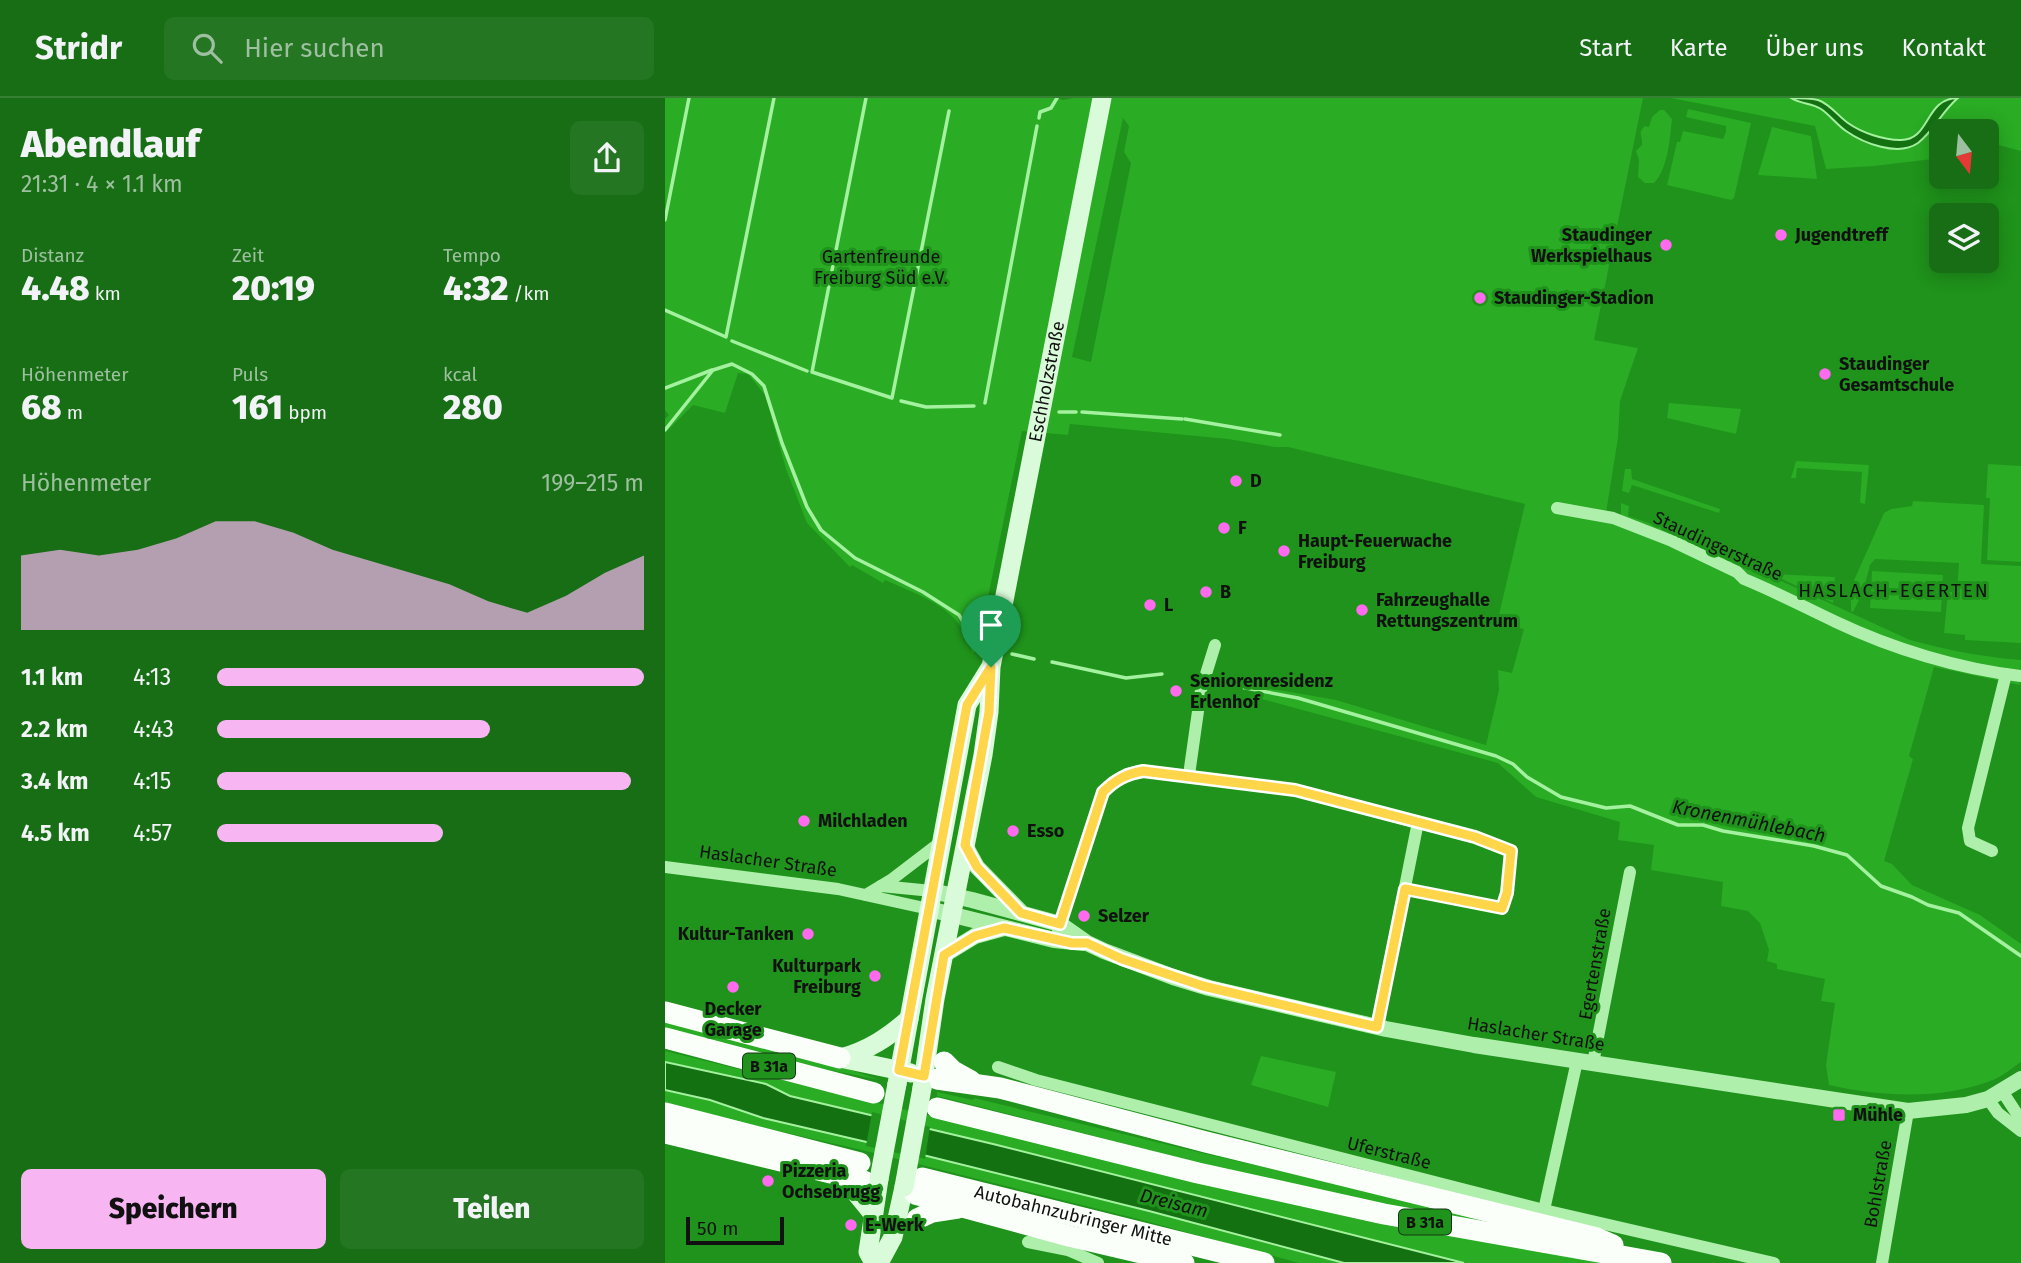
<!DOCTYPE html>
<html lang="de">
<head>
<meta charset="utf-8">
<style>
	body { margin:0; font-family:"Fira Sans",sans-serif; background:#247622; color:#f1f3f6; height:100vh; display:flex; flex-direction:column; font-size:26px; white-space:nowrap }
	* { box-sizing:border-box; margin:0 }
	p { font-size:23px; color:#9ec0a0 }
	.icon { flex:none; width:38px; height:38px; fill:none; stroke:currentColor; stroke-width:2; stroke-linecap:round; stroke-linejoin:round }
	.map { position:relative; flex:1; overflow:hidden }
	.drawer { display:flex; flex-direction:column; background:#176e14; width:665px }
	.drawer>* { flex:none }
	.needle { width:46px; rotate:164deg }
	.fabs { position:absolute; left:1264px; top:21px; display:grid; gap:14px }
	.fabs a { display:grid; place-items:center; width:70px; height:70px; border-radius:10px; background:#176e14; box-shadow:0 4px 18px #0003; font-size:35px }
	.scale { position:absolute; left:21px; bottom:18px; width:98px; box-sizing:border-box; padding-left:7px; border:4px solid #111; border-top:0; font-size:19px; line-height:24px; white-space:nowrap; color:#111; -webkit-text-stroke:5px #1f931b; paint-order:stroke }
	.pin { position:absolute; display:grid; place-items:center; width:60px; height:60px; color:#fff; margin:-72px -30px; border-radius:50% 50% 50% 0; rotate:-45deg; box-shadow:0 0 7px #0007 }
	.pin .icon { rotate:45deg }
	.round { display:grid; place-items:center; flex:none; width:74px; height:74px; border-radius:10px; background:#247622 }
	.overview { display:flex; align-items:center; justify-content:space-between; height:119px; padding:0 21px }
	h1 { font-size:38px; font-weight:800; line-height:52px }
	.figures { display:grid; grid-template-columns:repeat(3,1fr); gap:10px; height:119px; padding:7px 21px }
	.figures div { display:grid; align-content:center }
	.figures b { font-size:35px; font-weight:800 }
	.figures small { font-size:19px; font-weight:400 }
	.figures p { font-size:19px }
	.chart { height:196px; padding:14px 21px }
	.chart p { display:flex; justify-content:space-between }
	.chart svg { width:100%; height:126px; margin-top:7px; fill:#f7b5f2; opacity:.7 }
	.cta { display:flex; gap:14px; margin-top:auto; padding:14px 21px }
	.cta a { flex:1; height:80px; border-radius:10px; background:#f7b5f2; color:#111; font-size:28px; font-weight:800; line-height:80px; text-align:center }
	.cta a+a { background:#247622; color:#f1f3f6 }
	ul { padding:0 21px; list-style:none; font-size:23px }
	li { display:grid; grid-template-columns:112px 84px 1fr; align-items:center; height:52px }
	li i { height:18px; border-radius:9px; background:#f7b5f2 }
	header { display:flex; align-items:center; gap:42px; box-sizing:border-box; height:98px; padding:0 35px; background:#176e14; border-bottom:2px solid #368134 }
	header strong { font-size:33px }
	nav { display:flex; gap:38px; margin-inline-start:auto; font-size:24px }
	.search { width:490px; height:63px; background:#247622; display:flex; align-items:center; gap:18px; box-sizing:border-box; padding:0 24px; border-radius:10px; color:#9ec0a0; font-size:26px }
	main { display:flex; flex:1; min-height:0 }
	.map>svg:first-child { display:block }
</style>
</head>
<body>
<header>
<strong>Stridr</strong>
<div class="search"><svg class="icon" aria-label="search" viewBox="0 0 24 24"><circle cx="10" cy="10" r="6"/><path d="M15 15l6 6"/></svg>Hier suchen</div>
<nav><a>Start</a><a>Karte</a><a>Über uns</a><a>Kontakt</a></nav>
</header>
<main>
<section class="drawer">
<div class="overview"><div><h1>Abendlauf</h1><p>21:31 · 4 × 1.1 km</p></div><a class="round"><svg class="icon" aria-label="share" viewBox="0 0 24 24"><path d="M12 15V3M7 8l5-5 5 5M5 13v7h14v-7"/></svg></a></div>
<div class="figures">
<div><p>Distanz</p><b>4.48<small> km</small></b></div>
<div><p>Zeit</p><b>20:19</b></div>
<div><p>Tempo</p><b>4:32<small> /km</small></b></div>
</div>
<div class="figures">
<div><p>Höhenmeter</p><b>68<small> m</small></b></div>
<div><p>Puls</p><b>161<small> bpm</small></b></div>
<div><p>kcal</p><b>280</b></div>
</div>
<div class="chart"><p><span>Höhenmeter</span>199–215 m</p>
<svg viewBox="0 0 160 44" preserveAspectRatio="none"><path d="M0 44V18L10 16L20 18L30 16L40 12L50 6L60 6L70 10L80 16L90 20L100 24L110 28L120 34L130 38L140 32L150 24L160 18V44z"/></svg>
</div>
<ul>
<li><b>1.1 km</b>4:13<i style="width:100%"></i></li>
<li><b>2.2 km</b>4:43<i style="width:64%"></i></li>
<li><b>3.4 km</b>4:15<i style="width:97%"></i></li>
<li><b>4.5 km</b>4:57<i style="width:53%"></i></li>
</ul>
<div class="cta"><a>Speichern</a><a>Teilen</a></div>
</section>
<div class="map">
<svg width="1356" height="1165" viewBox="0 0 1356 1165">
	<rect width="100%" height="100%" fill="#1f931b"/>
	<g fill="#2aac24" fill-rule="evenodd">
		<path d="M0 0H392L398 2 408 0H978L929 242 973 250 955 303 953 340 941 415 1027 444 956 417V405L964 408 963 418 1043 445 1042 449 1245 542C1282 552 1318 559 1356 562L1355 587 1269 569 1244 658 1248 661 1219 763 1227 766 1247 787 1315 817 1356 846V964C1347 970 1338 978 1328 982 1278 1002 1216 999 1164 987L1161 967 1170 905 1156 903 1160 881 1112 871V866L1102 863 1104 852 1095 825 1083 813 1056 808 1058 784 986 772 989 747 953 742 955 724 871 699 833 665 597 601 596 589 671 602 821 647 834 592 833 572 847 575 859 531 832 525 860 406 623 349H610L563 341 405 326 403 337 357 333 313 548 308 555C304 546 300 533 293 525 276 503 244 493 220 482L218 485 187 467 185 469 142 425 121 371 100 297 83 276 73 275 60 315 28 307 0 335V321L4 317 0 312ZM458 20 464 28 459 54 466 65 426 264 407 259Z"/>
		<path d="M1006 0H1356V53L1330 46 1321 48V33H1276V60L1209 68 1161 71 1150 28Z"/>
		<path d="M1023 11 1086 25 1069 100 1066 102 1002 87 1012 44H1015L1018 33 1058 41 1061 34V28L1021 19Z"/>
		<path d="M995 12H999L1007 21C1005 40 1003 71 989 85H980L973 79 974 62 971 53 977 47C978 38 972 35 980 28L984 29 987 19Z"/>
		<path d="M1107 29 1146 38 1152 81 1093 77Z"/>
		<path d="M1004 305 1076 311 1071 336 1002 320Z"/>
		<path d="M1131 363 1204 367 1200 406 1195 405 1197 374 1132 370 1131 380H1126Z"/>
		<path d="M1323 366 1356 368V464L1322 462 1325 400H1321Z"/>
		<path d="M960 371H966L967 381 1055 411 1054 415 967 387 964 395 957 393Z"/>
		<path d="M1248 403 1319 407 1316 466 1356 468V545L1300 542V537L1279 535 1283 494H1292L1294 465 1210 461 1205 467 1198 494 1188 514 1186 513V489L1219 415 1226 411 1247 408Z"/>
		<path d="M1207 473 1278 477 1276 514 1205 510Z"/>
		<path d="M1106 476 1170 479 1168 505Z"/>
		<path d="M0 923 177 969 215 982 105 960 0 932Z"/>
		<path d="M0 953 409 1053 943 1165H800L328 1046 125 998 100 986 0 964Z"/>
		<path d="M596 958 671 974 663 1009 586 987Z"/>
		<path d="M0 992 45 1002 98 1020 262 1058 484 1113 679 1165H634L473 1121 197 1052 0 1007Z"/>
		<path d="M272 994 308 1002 309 1000 537 1055 804 1116 862 1134 630 1089 272 998Z"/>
	</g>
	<g fill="#147112" stroke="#a4f19f" stroke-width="2">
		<path d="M1126 0C1135 0 1144 0 1153 2 1165 6 1173 18 1183 25 1197 35 1219 42 1235 42 1266 43 1259 0 1293 0 1277 13 1269 33 1253 45 1233 59 1198 45 1181 33 1172 27 1165 17 1156 11 1147 5 1135 6 1126 0Z"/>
		<path d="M0 964 101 986 125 998 328 1046 799 1165H679L484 1113 262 1058 98 1020 45 1002 0 992Z"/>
	</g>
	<path fill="#1f931b" d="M207 1014 265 1029 260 1061 201 1048Z"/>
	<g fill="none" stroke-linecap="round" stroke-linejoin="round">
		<g stroke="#a4f19f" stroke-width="3.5">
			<path d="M201 0 147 274 227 300 284 13"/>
			<path d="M374 20 375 14 386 10 392 0"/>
			<path d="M0 122 24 0"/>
			<path d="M0 212 61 239 109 0"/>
			<path d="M67 243 142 273"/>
			<path d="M0 290 47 272"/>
			<path d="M236 303 261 309 309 308"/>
			<path d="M320 305 372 28"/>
			<path d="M394 314H411"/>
			<path d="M417 314 517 321"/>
			<path d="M520 321 615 337"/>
			<path d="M0 332 48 272 67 266 87 276 99 288 117 345 142 409 156 432 190 460 258 494 294 517 311 545"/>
			<path d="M347 556 369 561"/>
			<path d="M387 564 461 580 497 576"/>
			<path d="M549 584 633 600 831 658 848 666 862 679 896 699 941 710 965 708 1013 727H1038L1058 733 1149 748 1182 757 1216 788 1247 799 1263 807 1294 815 1356 858"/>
		</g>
		<g stroke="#afefac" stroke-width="12">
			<path d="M892 410 948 420 1007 443 1072 474 1079 481C1111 494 1141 510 1171 524 1228 551 1294 571 1356 578"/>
			<path d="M524 677 536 592 550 547"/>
			<path d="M1327 753 1305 743 1303 730 1341 576"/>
			<path d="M0 769 173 791 264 811"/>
			<path d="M216 788 267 793"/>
			<path d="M201 797 226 782 277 743"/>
			<path d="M393 832 438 694 448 684 462 676 478 673 630 692 753 724"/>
			<path d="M712 929 753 724 810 739 846 753 842 795 837 810 740 791"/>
			<path d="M928 965 965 774"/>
			<path d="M333 969 371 982 879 1112 1109 1165"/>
			<path d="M1337 993 1356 1022"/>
			<path d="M1323 1001 1333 1015 1356 1033"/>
			<path d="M879 1112 912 963"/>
			<path d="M363 1144 403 1152 433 1165"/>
			<path d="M1217 1165 1243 1013"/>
		</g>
		<g stroke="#afefac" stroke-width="16">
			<path d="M300 747 312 769 355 813"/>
			<path d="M267 793 307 802 395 826 422 845 439 853 508 879 544 890 721 931 809 947 1243 1013 1301 1007 1323 1001 1356 981"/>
			<path d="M264 811 389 842 419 845"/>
			<path d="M279 857 310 838 339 830"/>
		</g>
		<g stroke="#dafbd9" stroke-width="19">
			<path d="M175 960 246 975"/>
			<path d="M176 960C204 952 222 940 244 921"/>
			<path d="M232 986 302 607 325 570"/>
			<path id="s1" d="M257 990 270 901 318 657 324 614 326 569 437 0"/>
			<path d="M177 1078 208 1116"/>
			<path d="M209 1165 203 1154 214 1081"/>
			<path d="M214 1165 228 1139 239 1089"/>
		</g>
		<g stroke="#fafffa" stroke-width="21">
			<path d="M0 914 175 960"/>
			<path d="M0 940 209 995"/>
			<path d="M279 964 288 973 306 983"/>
			<path d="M272 981 335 990 541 1044 932 1140 948 1147"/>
			<path d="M272 1010 533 1075 719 1116 996 1165"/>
			<path d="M0 1015 195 1065"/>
			<path d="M0 1035 199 1083"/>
			<path id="s2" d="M257 1080 599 1165"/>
			<path d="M250 1096 404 1138 519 1165"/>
			<path d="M252 1121 267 1114 293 1110"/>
		</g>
		<g stroke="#dafbd9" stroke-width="19">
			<path d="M214 1081 232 986"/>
			<path d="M239 1089 257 990"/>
		</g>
	</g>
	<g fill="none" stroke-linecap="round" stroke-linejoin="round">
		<g stroke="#fff" stroke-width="14">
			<path id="route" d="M326 569 324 614 300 747 312 769 356 815 395 826 438 694C450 682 461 676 478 673L630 692 810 739 846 753 842 795 837 810 740 791 712 929 538 888 457 861 422 845H407L339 830 310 838 279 857 259 978 234 972 302 607Z"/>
		</g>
		<use href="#route" stroke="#ffd54a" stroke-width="9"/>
	</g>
	<g fill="#ff6aee" stroke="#1f931b" stroke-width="2.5">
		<circle cx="1116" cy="137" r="7"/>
		<circle cx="1001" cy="147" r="7"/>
		<circle cx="815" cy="200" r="7"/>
		<circle cx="1160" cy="276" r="7"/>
		<circle cx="571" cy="383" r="7"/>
		<circle cx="559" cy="430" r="7"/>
		<circle cx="619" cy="453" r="7"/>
		<circle cx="541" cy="494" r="7"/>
		<circle cx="485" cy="507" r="7"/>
		<circle cx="697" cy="512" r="7"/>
		<circle cx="511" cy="593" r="7"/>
		<circle cx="139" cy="723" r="7"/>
		<circle cx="348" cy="733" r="7"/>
		<circle cx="419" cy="818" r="7"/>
		<circle cx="143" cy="836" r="7"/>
		<circle cx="210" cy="878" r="7"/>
		<circle cx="68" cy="889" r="7"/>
		<rect x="1167" y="1010" width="14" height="14" rx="3.5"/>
		<circle cx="103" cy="1083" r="7"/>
		<circle cx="186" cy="1127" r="7"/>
	</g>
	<g text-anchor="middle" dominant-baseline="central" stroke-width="6" stroke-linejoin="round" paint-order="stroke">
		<g fill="#1f931b" stroke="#153814" stroke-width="2">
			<rect x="78" y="955.5" width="52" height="25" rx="5"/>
			<rect x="734" y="1111.5" width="52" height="25" rx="5"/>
		</g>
		<g font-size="16" font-weight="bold" fill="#111">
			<text x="104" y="968">B 31a</text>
			<text x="760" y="1124">B 31a</text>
		</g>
		<g font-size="18" font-weight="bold" fill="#111" stroke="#1f931b" text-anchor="start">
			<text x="987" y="137" text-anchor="end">Staudinger<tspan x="987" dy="21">Werkspielhaus</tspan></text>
			<text x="1130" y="137">Jugendtreff</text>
			<text x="829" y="200">Staudinger-Stadion</text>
			<text x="1174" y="266">Staudinger<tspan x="1174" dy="21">Gesamtschule</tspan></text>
			<text x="585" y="383">D</text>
			<text x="573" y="430">F</text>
			<text x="633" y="443">Haupt-Feuerwache<tspan x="633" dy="21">Freiburg</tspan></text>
			<text x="555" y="494">B</text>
			<text x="711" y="502">Fahrzeughalle<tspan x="711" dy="21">Rettungszentrum</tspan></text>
			<text x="499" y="507">L</text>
			<text x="525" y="583">Seniorenresidenz<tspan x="525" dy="21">Erlenhof</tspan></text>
			<text x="153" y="723">Milchladen</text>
			<text x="362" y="733">Esso</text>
			<text x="433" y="818">Selzer</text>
			<text x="129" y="836" text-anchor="end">Kultur-Tanken</text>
			<text x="196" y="868" text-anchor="end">Kulturpark<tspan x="196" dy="21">Freiburg</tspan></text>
			<text x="68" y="911" text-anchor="middle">Decker<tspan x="68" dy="21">Garage</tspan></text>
			<text x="1188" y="1017">Mühle</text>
			<text x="117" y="1073">Pizzeria<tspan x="117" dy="21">Ochsebrugg</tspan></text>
			<text x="200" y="1127">E-Werk</text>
		</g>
		<g font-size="18" fill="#111" stroke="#1f931b">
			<text x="216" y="159">Gartenfreunde<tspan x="216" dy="21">Freiburg Süd e.V.</tspan></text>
		</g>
		<g font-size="18" fill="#111" stroke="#1f931b">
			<text stroke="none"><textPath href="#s1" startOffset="718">Eschholzstraße</textPath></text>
			<text transform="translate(1053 448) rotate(25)">Staudingerstraße</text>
			<text transform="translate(103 763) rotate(8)">Haslacher Straße</text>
			<text transform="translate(930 866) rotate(-80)">Egertenstraße</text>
			<text transform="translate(871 936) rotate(9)">Haslacher Straße</text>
			<text transform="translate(724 1055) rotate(14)">Uferstraße</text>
			<text transform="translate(1213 1086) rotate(-80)">Bohlstraße</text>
			<text stroke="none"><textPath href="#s2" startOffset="156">Autobahnzubringer Mitte</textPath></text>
		</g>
		<g font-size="19" letter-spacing="2" fill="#111" stroke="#1f931b">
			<text x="1229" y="492">HASLACH-EGERTEN</text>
		</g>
		<g font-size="19" font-style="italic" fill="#111" stroke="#1f931b">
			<text transform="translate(1084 723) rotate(11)">Kronenmühlebach</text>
			<text transform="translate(509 1105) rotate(14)">Dreisam</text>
		</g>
	</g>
</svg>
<div class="fabs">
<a><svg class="needle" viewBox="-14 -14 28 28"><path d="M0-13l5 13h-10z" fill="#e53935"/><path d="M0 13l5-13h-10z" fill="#9ec0a0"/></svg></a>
<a><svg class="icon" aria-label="layers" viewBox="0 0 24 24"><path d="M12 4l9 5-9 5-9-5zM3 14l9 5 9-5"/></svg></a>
</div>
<div class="scale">50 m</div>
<div class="pin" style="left:326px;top:569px;background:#1e9e55"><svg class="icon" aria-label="arrive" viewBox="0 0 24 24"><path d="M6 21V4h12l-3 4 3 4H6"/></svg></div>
</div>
</main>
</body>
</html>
